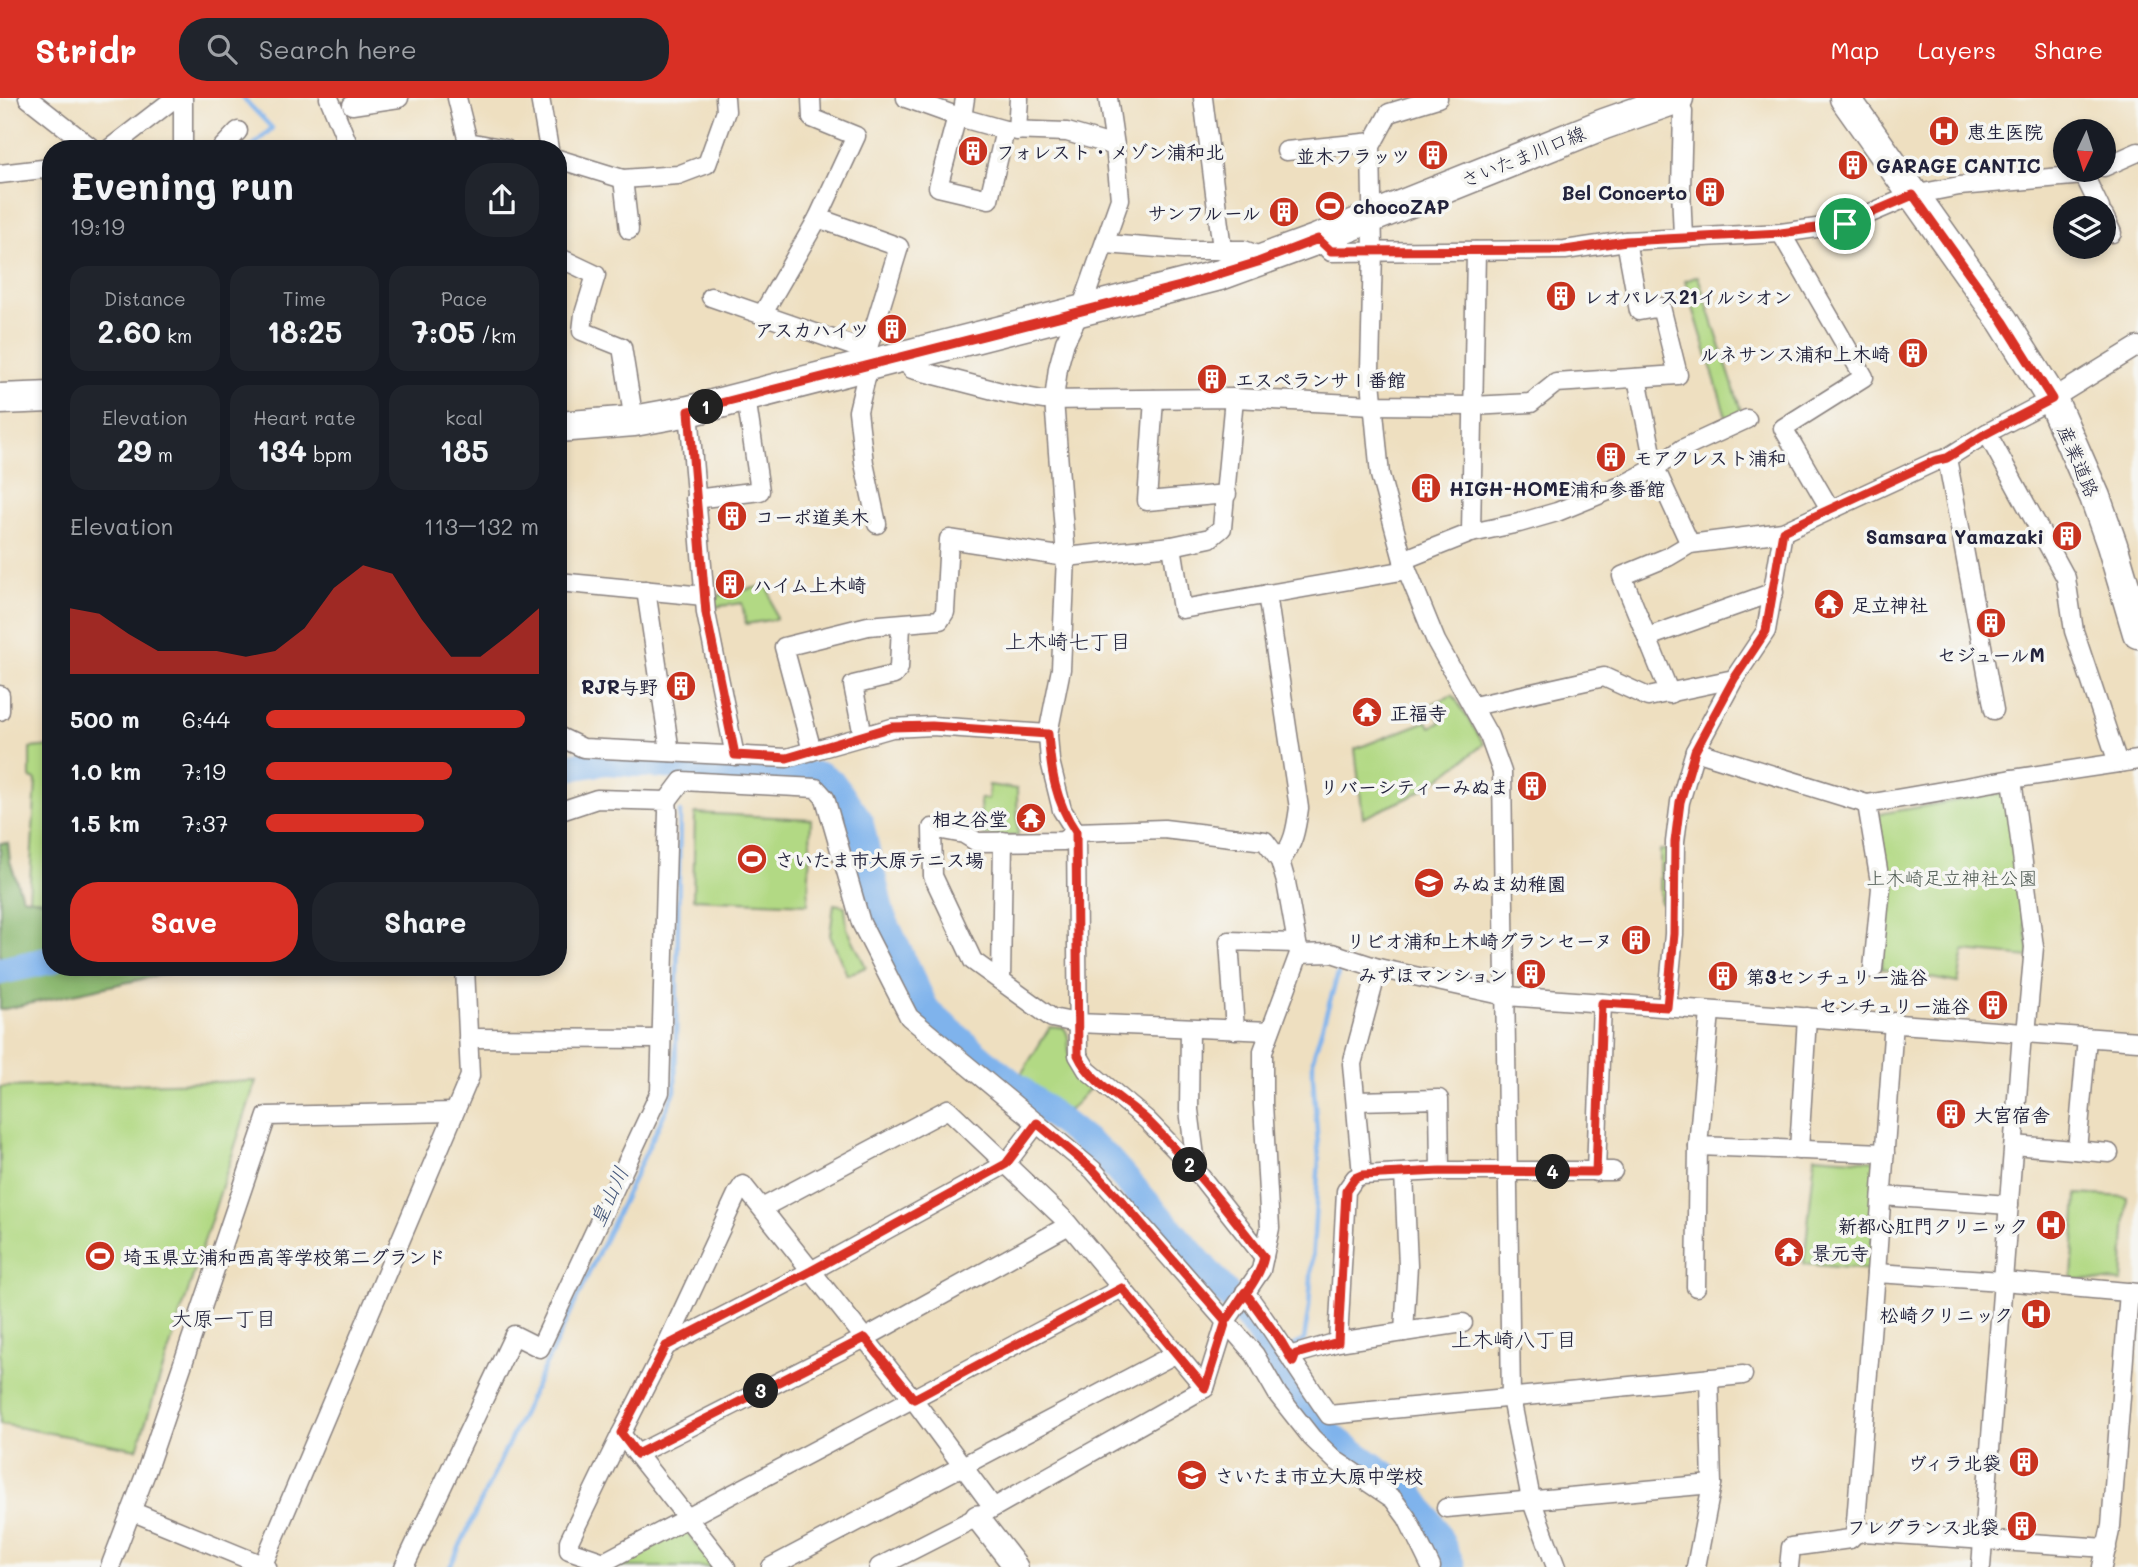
<!DOCTYPE html>
<html lang="en">
<head>
<meta charset="utf-8">
<style>
	body { margin:0; font-family:Mali,"Klee One",sans-serif; background:#20242c; color:#f1f3f6; height:100vh; display:flex; flex-direction:column; font-size:26px; white-space:nowrap }
	* { box-sizing:border-box; margin:0 }
	p { font-size:23px; color:#9ea1a6 }
	.icon { flex:none; width:38px; height:38px; fill:none; stroke:currentColor; stroke-width:2; stroke-linecap:round; stroke-linejoin:round }
	.map { position:relative; flex:1; overflow:hidden }
	.drawer { position:absolute; left:42px; top:42px; width:525px; height:836px; display:flex; flex-direction:column; background:#171b24; border-radius:28px; box-shadow:0 4px 10px #0003 }
	.drawer>* { flex:none }
	.needle { width:46px; rotate:184deg }
	.fabs { position:absolute; left:2053px; top:21px; display:grid; gap:14px }
	.fabs a { display:grid; place-items:center; width:63px; height:63px; border-radius:50%; background:#171b24; box-shadow:0 4px 10px #0003; font-size:35px }
	.pin { position:absolute; display:grid; place-items:center; width:60px; height:60px; color:#fff; margin:-30px; border:4px solid #fff; border-radius:50%; box-shadow:0 2px 7px #0007 }
	.km { position:absolute; width:35px; height:35px; margin:-18px; border-radius:50%; background:#222; color:#fff; font-size:19px; line-height:35px; text-align:center }
	.round { display:grid; place-items:center; flex:none; width:74px; height:74px; border-radius:28px; background:#20242c }
	.head { display:flex; align-items:center; justify-content:space-between; height:119px; padding:0 28px }
	h1 { font-size:38px; font-weight:800; line-height:52px }
	.stats { display:grid; grid-template-columns:repeat(3,1fr); gap:10px; height:119px; padding:7px 28px }
	.stats div { display:grid; align-content:center; border-radius:18px; background:#20242c; text-align:center }
	.stats b { font-size:30px; font-weight:800 }
	.stats small { font-size:19px; font-weight:400 }
	.stats p { font-size:19px }
	.chart { height:196px; padding:14px 28px }
	.chart p { display:flex; justify-content:space-between }
	.chart svg { width:100%; height:126px; margin-top:7px; fill:#d93025; opacity:.7 }
	.cta { display:flex; gap:14px; margin-top:auto; padding:14px 28px }
	.cta a { flex:1; height:80px; border-radius:28px; background:#d93025; color:#fff; font-size:28px; font-weight:800; line-height:80px; text-align:center }
	.cta a+a { background:#20242c; color:#f1f3f6 }
	ul { padding:0 28px; list-style:none; font-size:23px }
	li { display:grid; grid-template-columns:112px 84px 1fr; align-items:center; height:52px }
	li i { height:18px; border-radius:9px; background:#d93025 }
	header { display:flex; align-items:center; gap:42px; box-sizing:border-box; height:98px; padding:0 35px; background:#d93025; color:#fff }
	header strong { font-size:33px }
	nav { display:flex; gap:38px; margin-inline-start:auto; font-size:24px }
	.search { width:490px; height:63px; background:#20242c; display:flex; align-items:center; gap:18px; box-sizing:border-box; padding:0 24px; border-radius:28px; color:#9ea1a6; font-size:26px }
	.map>svg:first-child { display:block }
</style>
</head>
<body>
<header>
<strong>Stridr</strong>
<div class="search"><svg class="icon" aria-label="search" viewBox="0 0 24 24"><circle cx="10" cy="10" r="6"/><path d="M15 15l6 6"/></svg>Search here</div>
<nav><a>Map</a><a>Layers</a><a>Share</a></nav>
</header>
<div class="map">
<svg width="2138" height="1469" viewBox="0 0 2138 1469">
	<rect width="100%" height="100%" fill="#f6f6f2"/>
	<filter id="ink" filterUnits="userSpaceOnUse"><feTurbulence type="fractalNoise" baseFrequency=".0143" numOctaves="2"/><feDisplacementMap in="SourceGraphic" scale="14" xChannelSelector="R" yChannelSelector="G"/><feConvolveMatrix kernelMatrix="1 2 1 2 8 2 1 2 1" color-interpolation-filters="sRGB"/></filter>
	<filter id="wash" filterUnits="userSpaceOnUse"><feTurbulence type="fractalNoise" baseFrequency=".00686" numOctaves="4" result="noise"/><feDisplacementMap in="SourceGraphic" scale="28" xChannelSelector="R" yChannelSelector="G"/><feGaussianBlur stdDeviation="1.57" result="paint"/><feColorMatrix in="noise" values="0 0 0 0 0 0 0 0 0 0 0 0 0 0 0 0 0 1.4 0 .05"/><feComposite in="paint" operator="in"/></filter>
	<g filter="url(#wash)">
		<rect width="100%" height="100%" fill="#eedfc0"/>
		<g fill="#b2d984" stroke="#6a7e60" stroke-width="2">
			<path d="M1698 178 1742 316 1727 322 1685 183Z"/>
			<path d="M768 487 776 521 746 526 742 505 713 509 712 499Z"/>
			<path d="M1453 597 1484 646 1441 680 1408 700 1363 720 1355 651 1427 623 1430 629 1440 625 1433 605Z"/>
			<path d="M51 648V802L29 801 36 682 30 680V650Z"/>
			<path d="M989 687 1017 691 1018 738H984L981 734 980 701H988Z"/>
			<path d="M2007 694 2030 859 1964 853 1958 885 1881 871 1888 793 1878 716Z"/>
			<path d="M695 715 811 721 808 806 693 801Z"/>
			<rect x="1660" y="752" width="11" height="53"/>
			<path d="M834 806 845 808 847 830 866 869 847 877 830 837Z"/>
			<path d="M1050 929 1064 930C1071 938 1067 949 1070 959 1073 972 1083 979 1092 988L1069 1013 1020 978Z"/>
			<path d="M256 983 137 1351 0 1326V989Z"/>
			<path d="M1815 1058 1879 1063 1870 1172 1804 1166Z"/>
			<path d="M2077 1096 2127 1099 2122 1184 2072 1181Z"/>
			<path d="M683 1429 714 1469H609Z"/>
		</g>
		<path fill="#8db972" stroke="#586e56" stroke-width="2" d="M0 745H8L10 763 22 799 51 804V870H193L0 912Z"/>
		<g fill="none" stroke-linecap="round" stroke-linejoin="round">
			<g stroke="#7fb3ec" stroke-width="4.5">
				<path d="M243 0 272 30 250 51"/>
				<path d="M1292 1249 1304 1242 1309 1209 1319 1061 1313 979V960L1341 866"/>
				<path d="M450 1469 675 993 680 714"/>
			</g>
			<g stroke="#7fb3ec" stroke-width="28">
				<path d="M558 674 564 670 606 663 822 678 832 685 859 722 881 817 926 912 984 963 1106 1059 1251 1223 1277 1260 1306 1309 1330 1338 1409 1394 1435 1432 1452 1469"/>
				<path d="M0 873 51 862"/>
			</g>
		</g>
	</g>
	<g filter="url(#ink)">
		<g fill="none" stroke-linecap="round" stroke-linejoin="round">
			<g stroke="#88807e" stroke-width="21">
				<g id="minor">
					<path d="M28 0 93 51"/>
					<path d="M183 0V51"/>
					<path d="M329 0 350 51"/>
					<path d="M457 0 468 44 506 51"/>
					<path d="M540 0 549 51"/>
					<path d="M1108 0 1115 48"/>
					<path d="M1203 0 1222 151"/>
					<path d="M1438 0 1389 15 1371 48 1373 153 1370 272 1380 377 1403 462 1436 543 1489 638 1502 674 1511 1300 1531 1401 1556 1469"/>
					<path d="M1679 0 1683 14 1681 91 1683 139"/>
					<path d="M352 7 399 0"/>
					<path d="M957 18 938 89 989 101 1005 32"/>
					<path d="M962 20 965 0"/>
					<path d="M1017 33 1019 0"/>
					<path d="M109 51 175 0"/>
					<path d="M221 51 238 33"/>
					<path d="M1286 53 1373 44"/>
					<path d="M558 61 623 81 678 77 707 66 726 13 725 0"/>
					<path d="M2104 69 2138 54"/>
					<path d="M0 76 51 70"/>
					<path d="M623 81 629 132"/>
					<path d="M2104 118 2112 135"/>
					<path d="M818 120 899 149 867 253 869 267 858 313 864 365 877 426"/>
					<path d="M1781 135 1864 279 1783 330 1830 411"/>
					<path d="M1318 141 1331 154 1565 152 1626 143 1781 135 1845 126 1913 97 1959 88 2084 77 2100 110"/>
					<path d="M1106 146 1183 152H1244L1252 155 1258 164"/>
					<path d="M558 159 596 177 584 216 582 233 622 249 634 323"/>
					<path d="M711 199 867 253"/>
					<path d="M762 217 818 120 856 38 812 20 811 0"/>
					<path d="M893 262 909 267 912 271 1009 296 1043 302 1234 300 1373 307 1472 308 1531 305 1556 285 1678 277 1661 209 1639 213 1626 143"/>
					<path d="M1637 280 1655 370 1690 446"/>
					<path d="M1154 301 1147 403 1227 396"/>
					<path d="M689 313 706 515 735 658"/>
					<path d="M1987 335 2066 480 2074 533 2118 665"/>
					<path d="M1947 360 1994 612"/>
					<path d="M695 401 760 393 746 299"/>
					<path d="M1471 435 1476 153"/>
					<path d="M1172 448 1182 511 1407 472"/>
					<path d="M1403 462 1471 435 1519 425 1557 414 1623 387 1655 370 1682 351 1747 321"/>
					<path d="M558 484 704 498"/>
					<path d="M646 492 670 654"/>
					<path d="M1267 496 1299 710C1296 731 1294 746 1280 763"/>
					<path d="M1648 539 1774 494"/>
					<path d="M1670 596 1622 478 1668 459 1690 446 1783 434 1934 364 1947 360 1987 335 2052 301 2138 248"/>
					<path d="M0 597V613"/>
					<path d="M1474 608 1604 579 1648 599 1734 581 1766 533 1783 434"/>
					<path d="M558 638 583 650 787 660 892 630 932 628 1048 636"/>
					<path d="M863 638 853 587 894 577 899 570 901 527"/>
					<path d="M812 653 784 549 868 528 940 522 945 514 949 441 1066 459 1172 448 1210 440 1222 430 1234 300"/>
					<path d="M1695 653 1867 706 2012 681 2138 662"/>
					<path d="M2012 681 2034 849 2026 936"/>
					<path d="M667 703 682 683 816 690 825 700 861 825 909 919 1093 1072 1255 1257 1278 1297 1312 1340 1335 1362 1393 1401 1407 1420 1431 1469"/>
					<path d="M1867 706 1881 790 1873 871"/>
					<path d="M1299 856 1332 855 1378 870 1506 898 2138 943"/>
					<path d="M1001 883 1003 743"/>
					<path d="M1667 909 1674 836 1675 744 1680 704 1695 653 1734 581"/>
					<path d="M1710 914 1698 1048 1885 1055"/>
					<path d="M1190 931 1189 1012 1197 1074"/>
					<path d="M1235 932 1229 843 1295 845"/>
					<path d="M468 940 661 941"/>
					<path d="M1356 1003 1439 1001 1440 1073"/>
					<path d="M2014 1047 2109 1055"/>
					<path d="M1799 1052 1807 919"/>
					<path d="M2077 1052 2087 940"/>
					<path d="M1596 1074 1602 905"/>
					<path d="M1404 1075 1408 1168 1404 1234"/>
					<path d="M1362 1077 1352 966 1378 870"/>
					<path d="M1882 1098 2009 1107"/>
					<path d="M762 1110 948 1011 1064 1121 1205 1290"/>
					<path d="M1264 1159 1197 1074 1147 1022 1087 972 1078 957 1076 734 1063 743 977 744 964 736 932 730 933 778 973 863 1052 920 1077 925 1270 933"/>
					<path d="M1876 1175 2003 1183 2138 1195"/>
					<path d="M1696 1189 1698 1048"/>
					<path d="M1245 1194C1275 1234 1300 1276 1329 1317L1743 1277"/>
					<path d="M1338 1244 1346 1093 1355 1080 1362 1077 1440 1073H1613"/>
					<path d="M666 1248 811 1173 1006 1066 1037 1025"/>
					<path d="M1293 1264 1296 1256 1338 1244 1463 1225"/>
					<path d="M621 1336 569 1443V1452L604 1464 1122 1190"/>
					<path d="M637 1356 865 1240 1069 1127"/>
					<path d="M1446 1410 1712 1386"/>
					<path d="M131 1413 267 1469"/>
					<path d="M1855 1436 1876 1175 1894 924"/>
					<path d="M110 1469 145 1377 267 1018 454 1014"/>
					<path d="M262 1469 470 978 465 870"/>
					<path d="M404 1469 514 1237 540 1250 660 994 668 714 667 703 597 701 558 714"/>
					<path d="M726 1469 621 1336 666 1248 737 1096 743 1087 913 1301 993 1409"/>
					<path d="M771 1469 1177 1255"/>
					<path d="M879 1469 977 1419 1205 1290 1226 1223 1261 1172 1270 1130 1263 1006V953L1299 856 1286 784 1280 763 1265 743 1164 731 1076 734 1062 712 1050 663 1048 636 1061 571 1066 459 1054 302 1058 270 1065 244 1080 214 1120 101 1115 48 1067 34 1005 32 962 20 906 0"/>
					<path d="M1696 1469 1712 1386 1709 1280"/>
					<path d="M1789 1469 1791 1449 1850 1441 1855 1436 1864 1434 2107 1450"/>
					<path d="M1981 1469 2022 935"/>
					<path d="M2102 1469 2111 1428 2129 1194"/>
				</g>
			</g>
			<g stroke="#88807e" stroke-width="26">
				<path id="tertiary" d="M977 1419 1016 1469"/>
			</g>
			<g stroke="#88807e" stroke-width="33">
				<g id="primary">
					<path d="M1845 0 2003 223 2052 301 2095 399 2112 447 2138 535"/>
					<path d="M0 301 51 299"/>
					<path d="M558 329 634 323 689 313 1220 177 1318 141 1604 26 1678 0"/>
				</g>
			</g>
			<use href="#minor" stroke="#fff" stroke-width="18"/>
			<use href="#tertiary" stroke="#fff" stroke-width="23"/>
			<use href="#primary" stroke="#fff" stroke-width="30"/>
		</g>
	</g>
	<g fill="none" stroke-linecap="round" stroke-linejoin="round" filter="url(#ink)">
		<g stroke="#fff" stroke-width="14">
			<path id="route" d="M1845 126 1781 135 1626 143 1565 152 1331 153 1318 141 1258 164 1180 188 689 313 706 515 735 657 787 660 892 629 932 628 1048 636C1051 673 1055 703 1076 734L1078 957C1091 986 1126 1002 1148 1023 1191 1065 1227 1112 1264 1159 1259 1183 1239 1203 1226 1223L1118 1099 1093 1072 1037 1025 1006 1066 811 1173 666 1248 621 1335 637 1356 865 1240 914 1301 1122 1190 1205 1290 1226 1223 1245 1194 1282 1245 1293 1264 1296 1256 1338 1244 1346 1093 1355 1080 1362 1077 1440 1073 1596 1074 1602 905 1667 909 1674 836 1675 744 1680 704 1695 653 1734 581 1766 533 1783 433 1934 363 1947 360 1987 335 2052 301 2003 223 1913 97 1845 126"/>
		</g>
		<use href="#route" stroke="#d93025" stroke-width="9"/>
	</g>
	<defs>
		<g id="hospital-disc" transform="scale(1.575)"><circle r="9.5" fill="#c8321e" stroke="#f6f6f2"/><path d="M-5-5h3v3.5h4V-5h3V5h-3V1.5h-4V5h-3Z" fill="#fff"/></g>
		<g id="building-disc" transform="scale(1.575)"><circle r="9.5" fill="#c8321e" stroke="#f6f6f2"/><path d="M-4-6H4V6H1V3H-1V6H-4ZM-2.5-4.3h1.7v1.8h-1.7ZM.8-4.3h1.7v1.8H.8ZM-2.5-1h1.7V.8h-1.7ZM.8-1h1.7V.8H.8Z" fill="#fff"/></g>
		<g id="stadium-disc" transform="scale(1.575)"><circle r="9.5" fill="#c8321e" stroke="#f6f6f2"/><path d="M0-5a6.5 5 0 1 0 0 10a6.5 5 0 1 0 0-10ZM-3.5-1.8h7v3.6h-7Z" fill="#fff"/></g>
		<g id="temple-disc" transform="scale(1.575)"><circle r="9.5" fill="#c8321e" stroke="#f6f6f2"/><path d="M0-6L5-2H3V0L6.5 2.5H4V6H1.5V3h-3V6H-4V2.5H-6.5L-3 0V-2H-5Z" fill="#fff"/></g>
		<g id="school-disc" transform="scale(1.575)"><circle r="9.5" fill="#c8321e" stroke="#f6f6f2"/><path d="M0-5L7-2L0 1L-7-2ZM-4 1L0 2.5L4 1V4Q0 6-4 4Z" fill="#fff"/></g>
	</defs>
	<g fill-rule="evenodd">
		<use href="#hospital-disc" x="1944" y="33"/>
		<use href="#building-disc" x="973" y="53"/>
		<use href="#building-disc" x="1433" y="57"/>
		<use href="#building-disc" x="1853" y="67"/>
		<use href="#building-disc" x="1710" y="94"/>
		<use href="#stadium-disc" x="1330" y="108"/>
		<use href="#building-disc" x="1284" y="114"/>
		<use href="#building-disc" x="1561" y="198"/>
		<use href="#building-disc" x="892" y="231"/>
		<use href="#building-disc" x="1913" y="255"/>
		<use href="#building-disc" x="1212" y="281"/>
		<use href="#building-disc" x="1611" y="359"/>
		<use href="#building-disc" x="1426" y="390"/>
		<use href="#building-disc" x="732" y="418"/>
		<use href="#building-disc" x="2067" y="438"/>
		<use href="#building-disc" x="730" y="486"/>
		<use href="#temple-disc" x="1829" y="506"/>
		<use href="#building-disc" x="1991" y="525"/>
		<use href="#building-disc" x="681" y="588"/>
		<use href="#temple-disc" x="1367" y="614"/>
		<use href="#building-disc" x="1532" y="688"/>
		<use href="#temple-disc" x="1031" y="720"/>
		<use href="#stadium-disc" x="752" y="761"/>
		<use href="#school-disc" x="1429" y="785"/>
		<use href="#building-disc" x="1636" y="842"/>
		<use href="#building-disc" x="1531" y="876"/>
		<use href="#building-disc" x="1723" y="878"/>
		<use href="#building-disc" x="1993" y="907"/>
		<use href="#building-disc" x="1951" y="1016"/>
		<use href="#hospital-disc" x="2051" y="1127"/>
		<use href="#temple-disc" x="1789" y="1154"/>
		<use href="#stadium-disc" x="100" y="1158"/>
		<use href="#hospital-disc" x="2036" y="1216"/>
		<use href="#building-disc" x="2024" y="1364"/>
		<use href="#school-disc" x="1192" y="1377"/>
		<use href="#building-disc" x="2022" y="1428"/>
	</g>
	<g text-anchor="middle" dominant-baseline="central" stroke-width="7" stroke-linejoin="round" paint-order="stroke">
		<g font-size="19" font-weight="bold" fill="#22223b" stroke="#f6f6f2" text-anchor="start">
			<text x="1967" y="33">恵生医院</text>
			<text x="996" y="53">フォレスト・メゾン浦和北</text>
			<text x="1410" y="57" text-anchor="end">並木フラッツ</text>
			<text x="1876" y="67">GARAGE CANTIC</text>
			<text x="1687" y="94" text-anchor="end">Bel Concerto</text>
			<text x="1353" y="108">chocoZAP</text>
			<text x="1261" y="114" text-anchor="end">サンフルール</text>
			<text x="1584" y="198">レオパレス21イルシオン</text>
			<text x="869" y="231" text-anchor="end">アスカハイツ</text>
			<text x="1890" y="255" text-anchor="end">ルネサンス浦和上木崎</text>
			<text x="1235" y="281">エスペランサⅠ番館</text>
			<text x="1634" y="359">モアクレスト浦和</text>
			<text x="1449" y="390">HIGH-HOME浦和参番館</text>
			<text x="755" y="418">コーポ道美木</text>
			<text x="2044" y="438" text-anchor="end">Samsara Yamazaki</text>
			<text x="753" y="486">ハイム上木崎</text>
			<text x="1852" y="506">足立神社</text>
			<text x="1991" y="556" text-anchor="middle">セジュールM</text>
			<text x="658" y="588" text-anchor="end">RJR与野</text>
			<text x="1390" y="614">正福寺</text>
			<text x="1509" y="688" text-anchor="end">リバーシティーみぬま</text>
			<text x="1008" y="720" text-anchor="end">相之谷堂</text>
			<text x="775" y="761">さいたま市大原テニス場</text>
			<text x="1452" y="785">みぬま幼稚園</text>
			<text x="1613" y="842" text-anchor="end">リビオ浦和上木崎グランセーヌ</text>
			<text x="1508" y="876" text-anchor="end">みずほマンション</text>
			<text x="1746" y="878">第3センチュリー澁谷</text>
			<text x="1970" y="907" text-anchor="end">センチュリー澁谷</text>
			<text x="1974" y="1016">大宮宿舎</text>
			<text x="2028" y="1127" text-anchor="end">新都心肛門クリニック</text>
			<text x="1812" y="1154">景元寺</text>
			<text x="123" y="1158">埼玉県立浦和西高等学校第二グランド</text>
			<text x="2013" y="1216" text-anchor="end">松崎クリニック</text>
			<text x="2001" y="1364" text-anchor="end">ヴィラ北袋</text>
			<text x="1215" y="1377">さいたま市立大原中学校</text>
			<text x="1999" y="1428" text-anchor="end">フレグランス北袋</text>
		</g>
		<g font-size="19" fill="#22223b" stroke="#f6f6f2">
			<text transform="translate(1523 58) rotate(-22)">さいたま川口線</text>
			<text transform="translate(2079 363) rotate(67)">産業道路</text>
		</g>
		<g font-size="19" fill="#4d5951" stroke="#f6f6f2">
			<text x="1952" y="779">上木崎足立神社公園</text>
		</g>
		<g font-size="21" fill="#22223b" stroke="#f6f6f2">
			<text x="1068" y="542">上木崎七丁目</text>
			<text x="224" y="1219">大原一丁目</text>
			<text x="1514" y="1240">上木崎八丁目</text>
		</g>
		<g font-size="21" font-style="italic" fill="#435579" stroke="#f6f6f2">
			<text transform="translate(608 1098) rotate(-65)">皇山川</text>
		</g>
	</g>
</svg>
<div class="fabs">
<a><svg class="needle" viewBox="-14 -14 28 28"><path d="M0-13l5 13h-10z" fill="#e53935"/><path d="M0 13l5-13h-10z" fill="#9ea1a6"/></svg></a>
<a><svg class="icon" aria-label="layers" viewBox="0 0 24 24"><path d="M12 4l9 5-9 5-9-5zM3 14l9 5 9-5"/></svg></a>
</div>
<div class="pin" style="left:1845px;top:126px;background:#1e9e55"><svg class="icon" aria-label="arrive" viewBox="0 0 24 24"><path d="M6 21V4h12l-3 4 3 4H6"/></svg></div>
<b class="km" style="left:706px;top:309px">1</b>
<b class="km" style="left:1190px;top:1067px">2</b>
<b class="km" style="left:761px;top:1293px">3</b>
<b class="km" style="left:1553px;top:1074px">4</b>
<section class="drawer">
<div class="head"><div><h1>Evening run</h1><p>19:19</p></div><a class="round"><svg class="icon" aria-label="share" viewBox="0 0 24 24"><path d="M12 15V3M7 8l5-5 5 5M5 13v7h14v-7"/></svg></a></div>
<div class="stats">
<div><p>Distance</p><b>2.60<small> km</small></b></div>
<div><p>Time</p><b>18:25</b></div>
<div><p>Pace</p><b>7:05<small> /km</small></b></div>
</div>
<div class="stats">
<div><p>Elevation</p><b>29<small> m</small></b></div>
<div><p>Heart rate</p><b>134<small> bpm</small></b></div>
<div><p>kcal</p><b>185</b></div>
</div>
<div class="chart"><p><span>Elevation</span>113–132 m</p>
<svg viewBox="0 0 160 44" preserveAspectRatio="none"><path d="M0 44V21L10 23L20 30L30 36L40 36L50 36L60 38L70 36L80 28L90 14L100 6L110 9L120 25L130 38L140 38L150 30L160 21V44z"/></svg>
</div>
<ul>
<li><b>500 m</b>6:44<i style="width:95%"></i></li>
<li><b>1.0 km</b>7:19<i style="width:68%"></i></li>
<li><b>1.5 km</b>7:37<i style="width:58%"></i></li>
</ul>
<div class="cta"><a>Save</a><a>Share</a></div>
</section>
</div>
</body>
</html>
